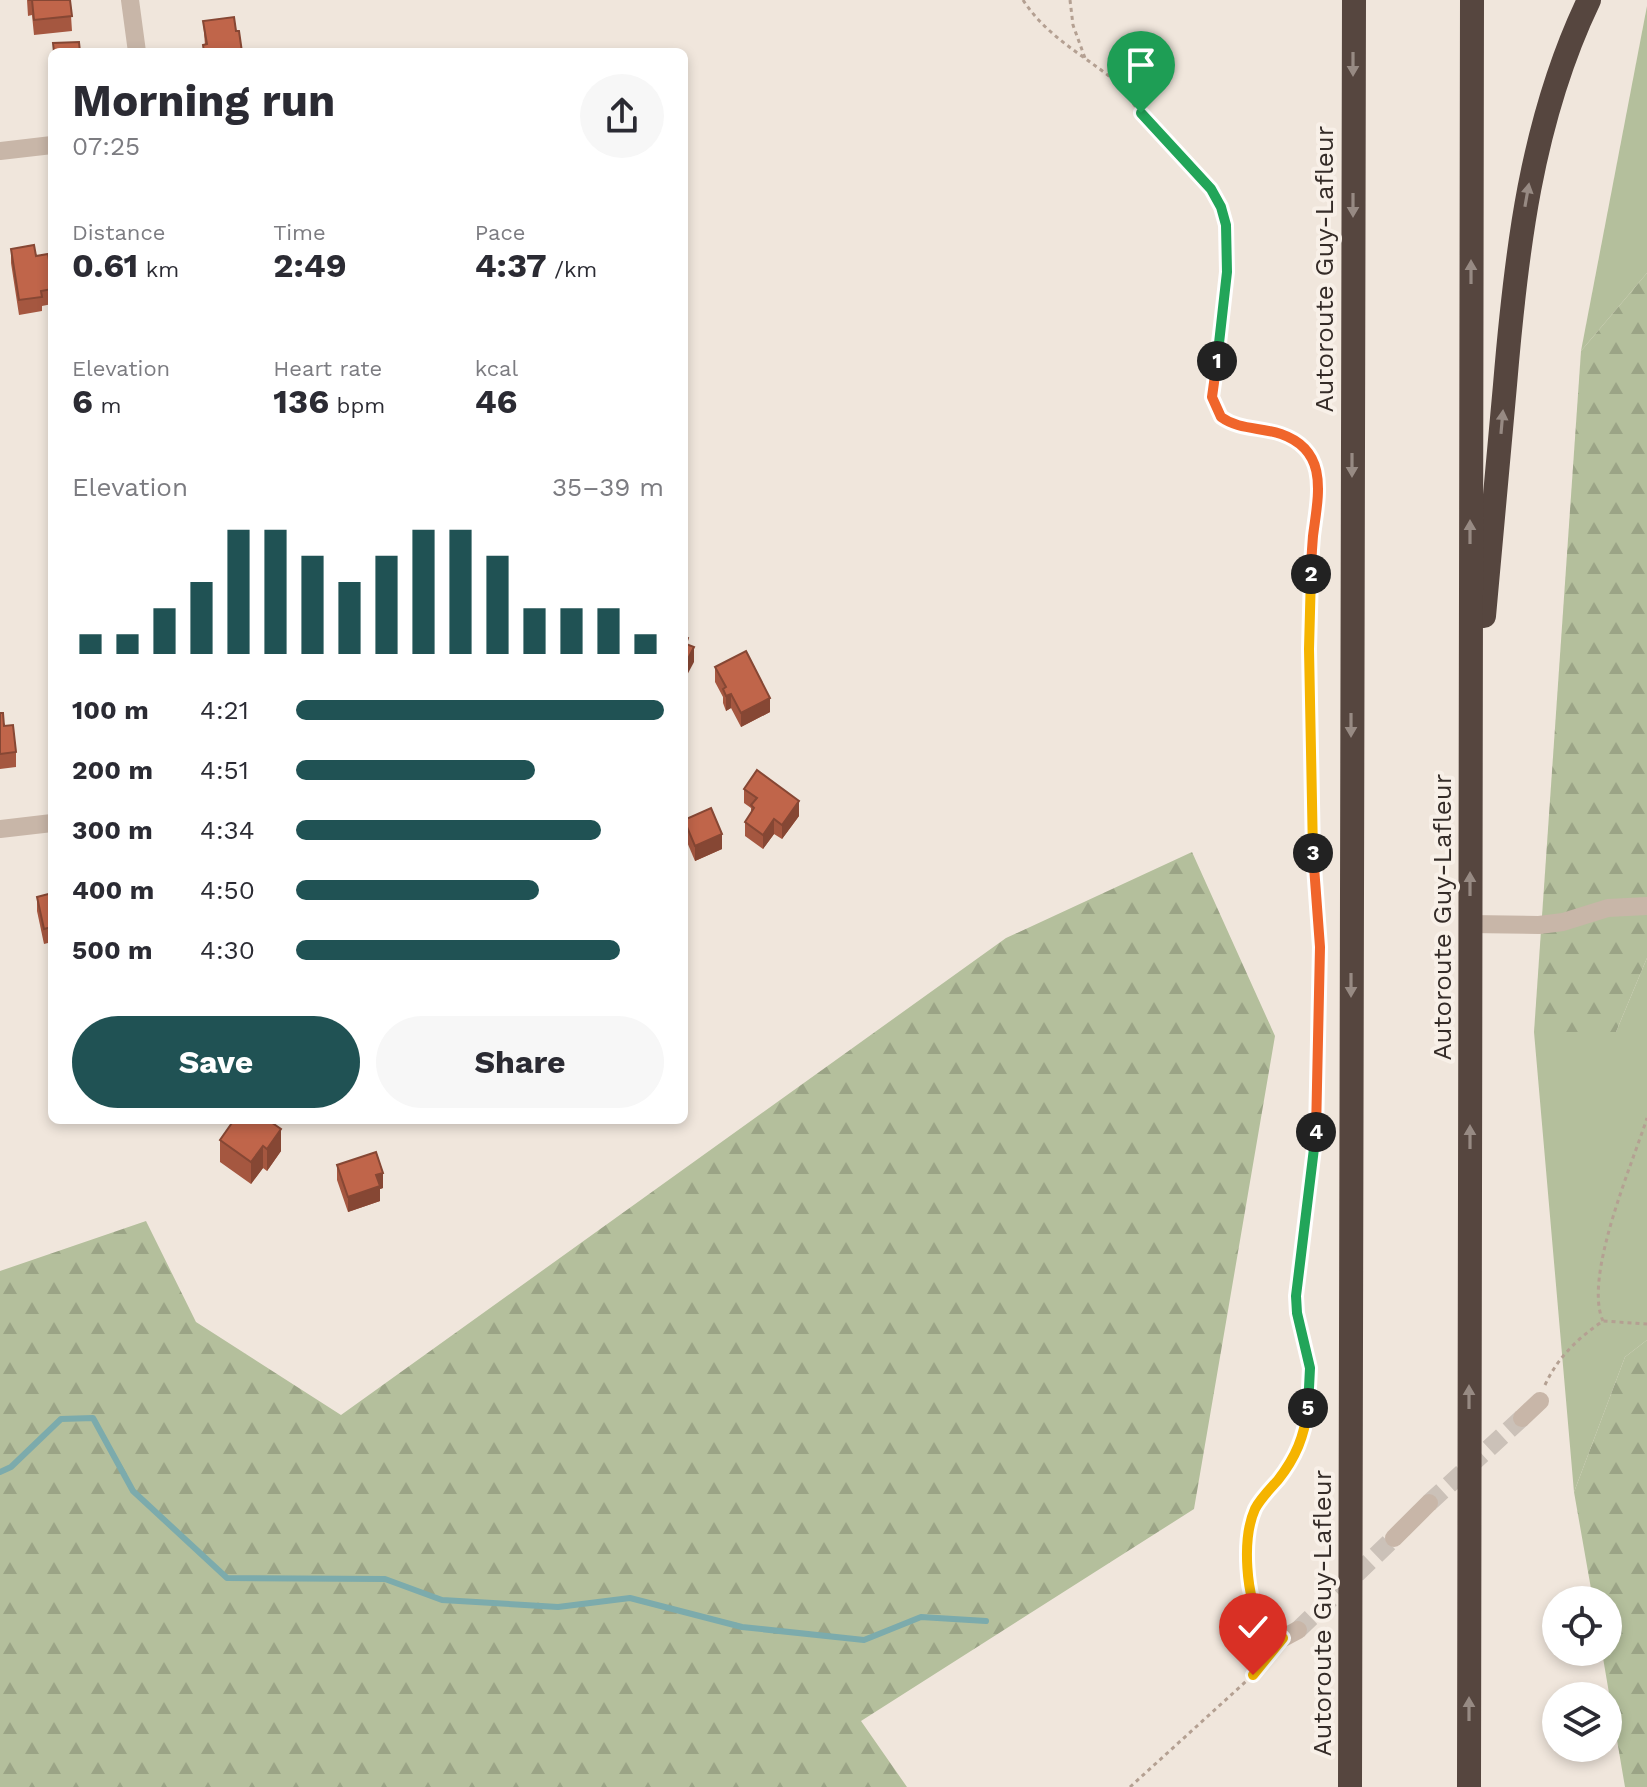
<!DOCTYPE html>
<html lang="en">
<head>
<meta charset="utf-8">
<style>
	body { margin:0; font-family:"Work Sans",sans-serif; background:#f7f7f7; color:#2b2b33; height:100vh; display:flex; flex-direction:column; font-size:30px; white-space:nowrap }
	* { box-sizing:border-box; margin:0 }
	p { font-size:26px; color:#7c7c81 }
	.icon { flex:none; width:44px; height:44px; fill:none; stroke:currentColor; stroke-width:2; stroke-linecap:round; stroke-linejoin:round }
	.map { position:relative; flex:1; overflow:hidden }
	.side { position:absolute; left:48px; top:48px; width:640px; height:1076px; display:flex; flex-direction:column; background:#fff; border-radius:12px; box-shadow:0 4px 12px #0003 }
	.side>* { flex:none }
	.fabs { position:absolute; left:1542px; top:1586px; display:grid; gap:16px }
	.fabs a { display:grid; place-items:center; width:80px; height:80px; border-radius:50%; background:#fff; box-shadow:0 4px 12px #0003; font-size:40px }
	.pin { position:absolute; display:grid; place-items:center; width:68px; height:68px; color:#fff; margin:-82px -34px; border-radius:50% 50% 50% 0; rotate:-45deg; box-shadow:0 0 8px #0007 }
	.pin .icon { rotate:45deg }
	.km { position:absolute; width:40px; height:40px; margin:-20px; border-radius:50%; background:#222; color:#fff; font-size:22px; line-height:40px; text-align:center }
	.round { display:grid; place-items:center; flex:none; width:84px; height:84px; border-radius:42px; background:#f7f7f7 }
	.overview { display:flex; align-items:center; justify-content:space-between; height:136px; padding:0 24px }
	h1 { font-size:44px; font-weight:700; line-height:60px }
	.figures { display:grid; grid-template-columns:repeat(3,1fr); gap:12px; height:136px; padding:8px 24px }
	.figures div { display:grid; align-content:center }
	.figures b { font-size:34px; font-weight:700 }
	.figures small { font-size:22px; font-weight:400 }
	.figures p { font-size:22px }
	.chart { height:224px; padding:16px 24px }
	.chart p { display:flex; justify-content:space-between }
	.chart svg { width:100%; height:144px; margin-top:8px; stroke:#205254; stroke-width:6 }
	.action { display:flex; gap:16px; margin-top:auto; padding:16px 24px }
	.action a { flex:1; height:92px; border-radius:48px; background:#205254; color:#fff; font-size:32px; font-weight:700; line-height:92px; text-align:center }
	.action a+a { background:#f7f7f7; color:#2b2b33 }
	ul { padding:0 24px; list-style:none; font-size:26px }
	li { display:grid; grid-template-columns:128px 96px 1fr; align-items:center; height:60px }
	li i { height:20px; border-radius:10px; background:#205254 }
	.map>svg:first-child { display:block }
</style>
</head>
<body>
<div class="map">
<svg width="1647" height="1787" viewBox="0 0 1647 1787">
	<defs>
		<pattern id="forest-firs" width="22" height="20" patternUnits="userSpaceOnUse" patternTransform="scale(2)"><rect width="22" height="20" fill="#b4bf9c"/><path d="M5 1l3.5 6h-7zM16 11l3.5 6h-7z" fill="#9ba486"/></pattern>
	</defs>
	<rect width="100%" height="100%" fill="#f0e6dc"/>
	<g fill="#b4bf9c">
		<path d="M1647 6V273L1581 351Z"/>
		<path d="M1647 958V1340L1625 1357 1574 1492 1534 1032H1616Z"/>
	</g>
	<g fill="url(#forest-firs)">
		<path d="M1647 273V958L1616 1032H1534L1581 351Z"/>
		<path d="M1192 852 1275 1036 1194 1509 861 1721 907 1787H0V1271L146 1221 196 1322 341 1415 1006 938Z"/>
		<path d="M1647 1340V1787H1625L1602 1652H1608V1600H1593L1574 1492 1625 1357Z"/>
	</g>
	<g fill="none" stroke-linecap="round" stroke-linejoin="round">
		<path stroke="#7cabac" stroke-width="6" d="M0 1472 11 1467 61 1419 93 1418 133 1491 227 1578 385 1579 442 1600 558 1607 630 1598 742 1627 864 1640 921 1617 986 1621"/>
		<g stroke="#cbc1b8" stroke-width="18" stroke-dasharray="18 9" stroke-linecap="butt">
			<path d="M1429 1503 1522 1418"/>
			<path d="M1298 1630 1394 1538"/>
		</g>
		<g stroke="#b4a092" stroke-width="3" stroke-dasharray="4 4" stroke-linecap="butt">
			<path d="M1023 0C1045 34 1078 52 1109 76 1124 87 1132 104 1144 117 1166 142 1213 182 1222 210 1235 252 1225 301 1220 343 1217 363 1207 390 1216 409 1233 445 1295 412 1318 472L1309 649 1311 813 1320 947V992L1316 1133 1296 1296C1298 1317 1304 1335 1308 1356 1313 1379 1310 1406 1305 1429 1299 1461 1274 1480 1257 1506 1244 1527 1246 1560 1250 1584 1252 1599 1257 1618 1268 1628"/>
			<path d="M1070 0 1073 25 1085 58"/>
			<path d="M1603 1321C1583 1277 1632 1165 1647 1118"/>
			<path d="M1545 1385C1558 1357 1578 1338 1603 1321L1647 1324"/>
			<path d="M1130 1787 1253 1675 1273 1652"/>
		</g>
		<g stroke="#c8b6a8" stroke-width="18">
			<path d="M130 0 137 52"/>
			<path d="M0 151 52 145"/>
			<path d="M0 829 52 823"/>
			<path d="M1470 924 1539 925 1563 922 1608 908 1647 906"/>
			<path d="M1522 1418 1540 1401"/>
			<path d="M1394 1538 1429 1503"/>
			<path d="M1283 1638 1298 1630"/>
		</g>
		<g stroke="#56463f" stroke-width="24">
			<path d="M1484 616C1491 539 1498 462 1505 385 1516 253 1531 121 1589 0"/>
			<path d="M1350 1787 1354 0"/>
			<path d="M1469 1787 1472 0"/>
		</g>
	</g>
	<g fill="#a55740">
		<path d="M27 0H70L72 31 34 35 32 15 28 16Z"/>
		<path d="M203 21 236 31 242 52H203V45H205Z"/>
		<path d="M11 249 36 256 52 279V304L42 306V311L19 315 11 263Z"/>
		<path d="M715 667 770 712 741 727 731 708 726 711 723 703V697L715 682Z"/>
		<path d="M0 713 16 752V767L0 769Z"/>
		<path d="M744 789 799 816 782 839 774 834 763 849 745 836V822L751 813V808L744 803Z"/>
		<path d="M684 820 722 849 695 861 684 835Z"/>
		<path d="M52 893V942L44 944 37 911V897Z"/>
		<path d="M234 1120 281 1151 267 1171 263 1168 251 1184 220 1162V1140Z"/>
		<path d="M337 1165 383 1188 380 1189V1201L348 1212 337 1180Z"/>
	</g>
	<g fill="#864734">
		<path d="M694 647V662L685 679V665Z"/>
		<path d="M731 694V708L726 711V696Z"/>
		<path d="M770 698V712L741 727V713Z"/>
		<path d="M799 801V816L782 839V825Z"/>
		<path d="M774 819V834L763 849V835Z"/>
		<path d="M722 834V849L695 861V846Z"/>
		<path d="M281 1129V1151L267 1171V1149Z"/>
		<path d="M263 1146V1168L251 1184V1162Z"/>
		<path d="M383 1173V1188L380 1189V1201L348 1212V1197L376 1175Z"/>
	</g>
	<g fill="#c0654a" stroke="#864734" stroke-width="2">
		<path d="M28 0H70L72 16 34 20 32 0Z"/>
		<path d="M234 17 236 31H239L242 52H204L203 45 207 44 203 21Z"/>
		<path d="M79 42 80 52H54L53 43Z"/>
		<path d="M34 245 36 256 48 254 52 279V289L41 291 42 297 19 300 11 249Z"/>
		<path d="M684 636 688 638 686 644 694 647 685 665Z"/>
		<path d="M746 651 770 698 741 713 731 694 726 696 723 689 726 687 715 667Z"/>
		<path d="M0 713H3L4 726 13 725 16 752 0 754Z"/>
		<path d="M757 770 799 801 782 825 774 819 763 835 745 822 754 808 751 805 757 798 744 789Z"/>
		<path d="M711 808 722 834 695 846 684 820Z"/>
		<path d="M52 893V927L44 929 37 897Z"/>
		<path d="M234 1120H268L281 1129 267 1149 263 1146 251 1162 220 1140Z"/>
		<path d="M376 1152 383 1173 376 1175 380 1186 348 1197 337 1165Z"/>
	</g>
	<defs><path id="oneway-solid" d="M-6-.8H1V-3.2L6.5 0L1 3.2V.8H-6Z" transform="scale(2)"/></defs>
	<g fill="#978a83">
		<use href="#oneway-solid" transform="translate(1353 64) rotate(90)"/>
		<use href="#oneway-solid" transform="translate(1527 195) rotate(-80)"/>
		<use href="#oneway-solid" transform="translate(1353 205) rotate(90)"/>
		<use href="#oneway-solid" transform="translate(1471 272) rotate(-90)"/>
		<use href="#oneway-solid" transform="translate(1502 422) rotate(-85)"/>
		<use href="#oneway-solid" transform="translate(1352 465) rotate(90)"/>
		<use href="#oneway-solid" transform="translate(1470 532) rotate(-90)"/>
		<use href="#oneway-solid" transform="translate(1351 725) rotate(90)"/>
		<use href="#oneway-solid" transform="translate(1470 884) rotate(-90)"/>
		<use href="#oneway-solid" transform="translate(1351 985) rotate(90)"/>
		<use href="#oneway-solid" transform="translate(1470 1137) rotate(-90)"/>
		<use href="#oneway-solid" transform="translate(1469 1397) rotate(-90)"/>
		<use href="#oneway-solid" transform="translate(1469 1709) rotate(-90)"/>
	</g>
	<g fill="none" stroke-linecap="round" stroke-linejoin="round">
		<g stroke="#fff" stroke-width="16">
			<path id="split-1" d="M1141 113 1211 189 1221 207 1226 225 1227 272 1217 361"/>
		</g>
		<g stroke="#fff" stroke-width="16">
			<path id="split-2" d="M1217 361 1212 397 1221 417C1239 430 1260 427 1281 434 1330 451 1318 496 1313 536 1312 549 1311 561 1311 574"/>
		</g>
		<g stroke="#fff" stroke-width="16">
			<path id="split-3" d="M1311 574 1309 649 1313 853"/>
		</g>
		<g stroke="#fff" stroke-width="16">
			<path id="split-4" d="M1313 853 1320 947 1316 1132"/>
		</g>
		<g stroke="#fff" stroke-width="16">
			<path id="split-5" d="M1308 1408 1310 1368 1297 1313 1296 1296 1316 1132"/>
		</g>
		<g stroke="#fff" stroke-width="16">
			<path id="split-6" d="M1253 1675 1283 1638C1277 1634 1268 1630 1263 1624 1245 1598 1242 1538 1255 1509 1260 1499 1270 1489 1278 1480 1296 1457 1304 1437 1308 1408"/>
		</g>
		<use href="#split-1" stroke="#22a559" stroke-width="10"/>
		<use href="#split-2" stroke="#f0652b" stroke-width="10"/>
		<use href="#split-3" stroke="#f5b400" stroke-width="10"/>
		<use href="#split-4" stroke="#f0652b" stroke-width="10"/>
		<use href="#split-5" stroke="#22a559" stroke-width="10"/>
		<use href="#split-6" stroke="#f5b400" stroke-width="10"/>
	</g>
	<g text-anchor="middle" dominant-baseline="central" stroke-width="8" stroke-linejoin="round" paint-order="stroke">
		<g font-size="26" fill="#352c28" stroke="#f8f0e8">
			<text transform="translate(1324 269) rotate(-90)">Autoroute Guy-Lafleur</text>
			<text transform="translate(1442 917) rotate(-90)">Autoroute Guy-Lafleur</text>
			<text transform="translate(1322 1613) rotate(-90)">Autoroute Guy-Lafleur</text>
		</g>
	</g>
</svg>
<div class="fabs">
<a><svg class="icon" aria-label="locate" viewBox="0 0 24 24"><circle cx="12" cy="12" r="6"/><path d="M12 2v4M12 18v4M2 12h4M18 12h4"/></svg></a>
<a><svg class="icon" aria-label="layers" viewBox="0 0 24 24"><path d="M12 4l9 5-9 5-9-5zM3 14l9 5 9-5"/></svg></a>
</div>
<div class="pin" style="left:1141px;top:113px;background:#1e9e55"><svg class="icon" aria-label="arrive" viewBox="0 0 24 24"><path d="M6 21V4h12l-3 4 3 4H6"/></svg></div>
<div class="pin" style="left:1253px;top:1675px;background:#d93025"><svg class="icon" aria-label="check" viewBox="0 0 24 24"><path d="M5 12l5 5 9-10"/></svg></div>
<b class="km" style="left:1217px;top:361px">1</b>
<b class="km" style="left:1311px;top:574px">2</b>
<b class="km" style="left:1313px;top:853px">3</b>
<b class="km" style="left:1316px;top:1132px">4</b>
<b class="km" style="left:1308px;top:1408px">5</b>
<section class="side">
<div class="overview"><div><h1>Morning run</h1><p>07:25</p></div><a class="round"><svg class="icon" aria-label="share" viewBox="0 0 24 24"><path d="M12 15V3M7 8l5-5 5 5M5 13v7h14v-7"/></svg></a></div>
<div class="figures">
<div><p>Distance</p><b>0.61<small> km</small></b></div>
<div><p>Time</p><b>2:49</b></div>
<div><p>Pace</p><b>4:37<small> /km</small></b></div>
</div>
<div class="figures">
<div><p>Elevation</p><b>6<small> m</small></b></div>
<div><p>Heart rate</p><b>136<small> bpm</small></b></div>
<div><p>kcal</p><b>46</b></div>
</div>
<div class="chart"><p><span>Elevation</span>35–39 m</p>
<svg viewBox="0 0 160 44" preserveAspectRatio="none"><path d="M5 44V38M15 44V38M25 44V30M35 44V22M45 44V6M55 44V6M65 44V14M75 44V22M85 44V14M95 44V6M105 44V6M115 44V14M125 44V30M135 44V30M145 44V30M155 44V38"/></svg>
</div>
<ul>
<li><b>100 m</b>4:21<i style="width:100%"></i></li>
<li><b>200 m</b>4:51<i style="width:65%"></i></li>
<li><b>300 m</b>4:34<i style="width:83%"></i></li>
<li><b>400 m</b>4:50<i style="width:66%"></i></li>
<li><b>500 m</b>4:30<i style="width:88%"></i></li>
</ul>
<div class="action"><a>Save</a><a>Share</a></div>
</section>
</div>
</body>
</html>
